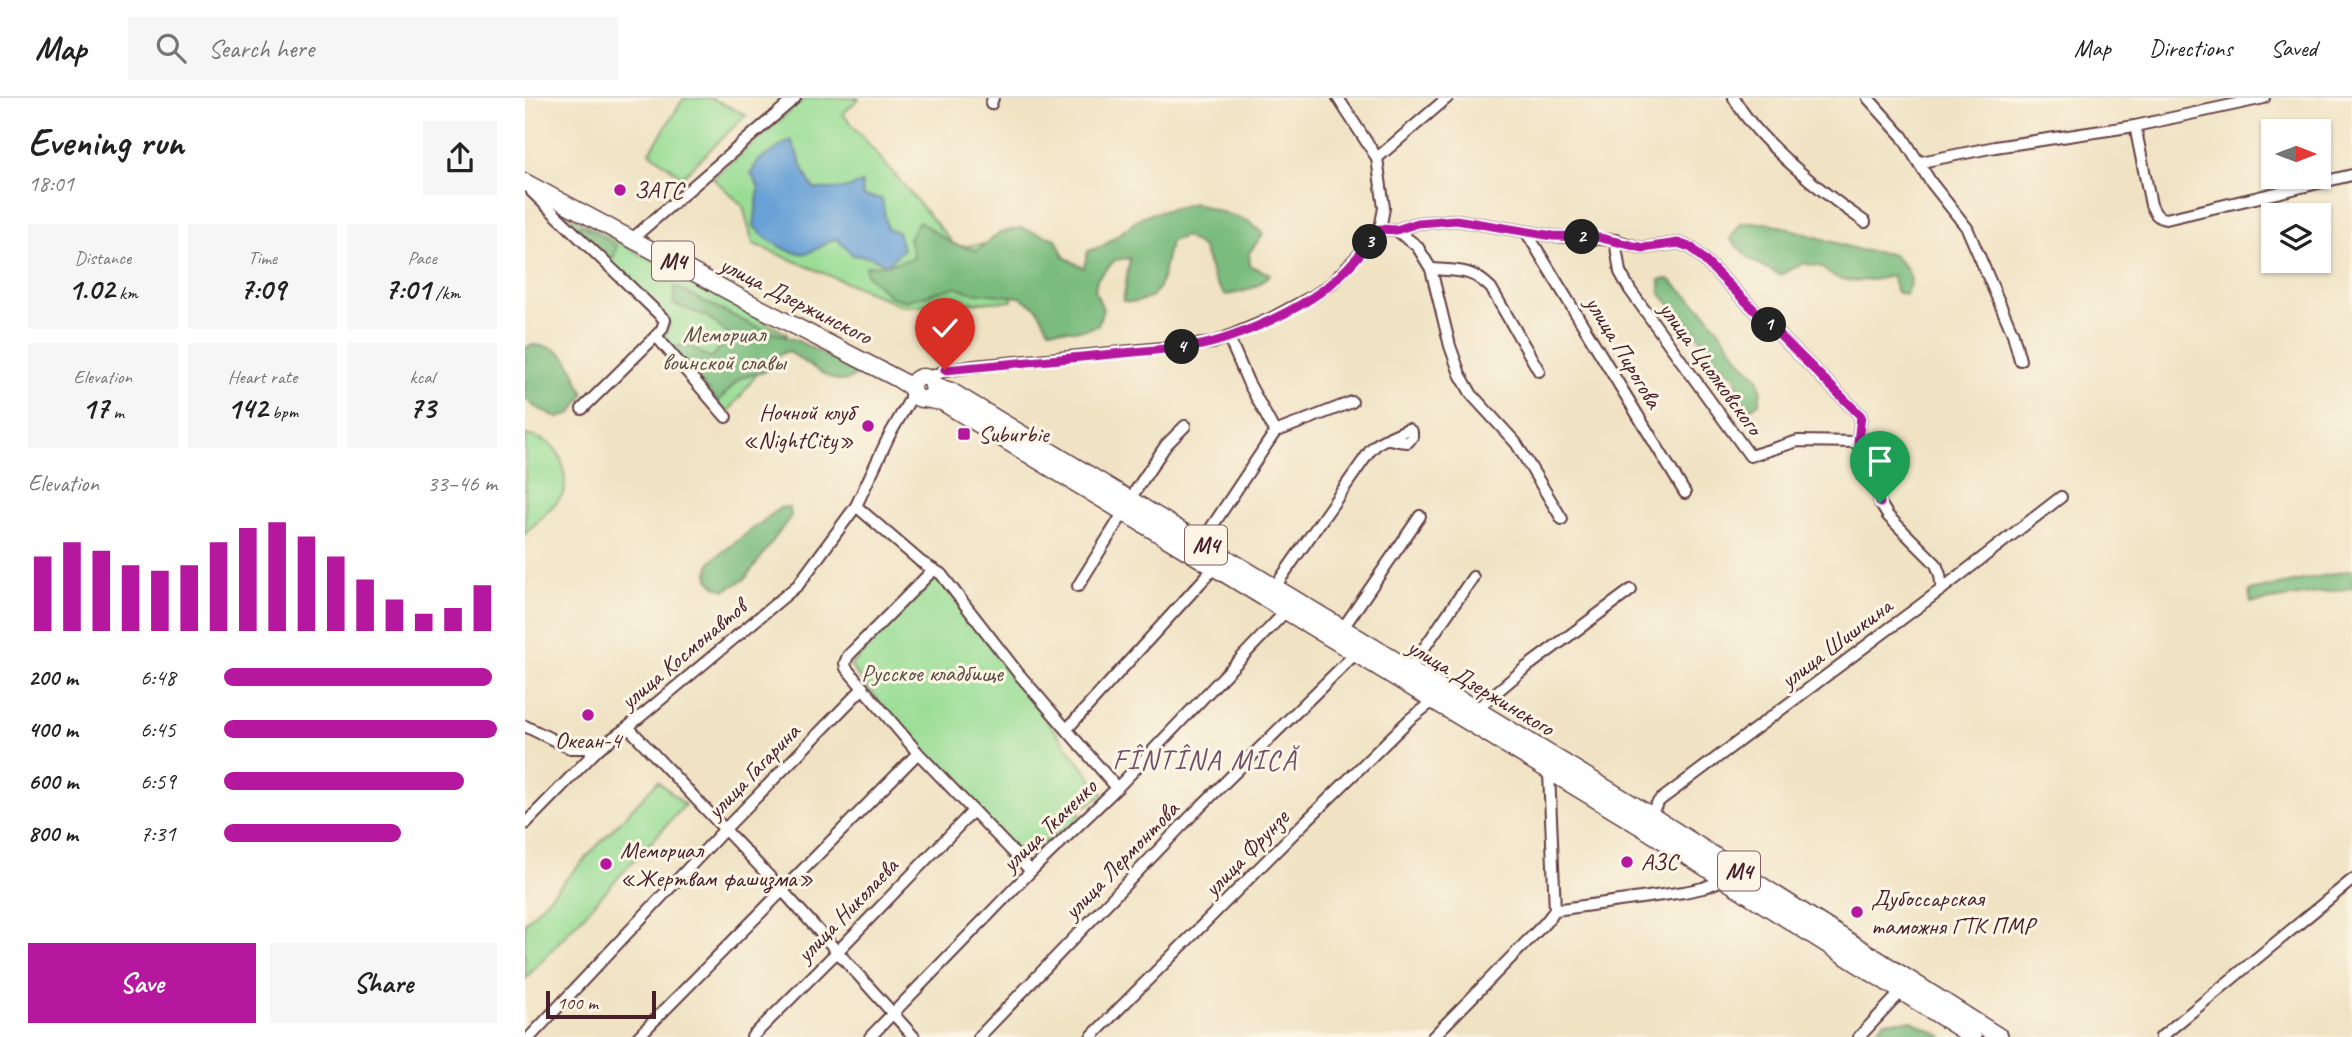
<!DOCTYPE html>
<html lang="en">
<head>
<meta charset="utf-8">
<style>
	body { margin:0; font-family:Caveat,sans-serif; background:#f6f6f6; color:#222; height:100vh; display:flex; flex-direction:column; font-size:26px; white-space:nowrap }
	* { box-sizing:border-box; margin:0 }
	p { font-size:23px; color:#767676 }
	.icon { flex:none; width:38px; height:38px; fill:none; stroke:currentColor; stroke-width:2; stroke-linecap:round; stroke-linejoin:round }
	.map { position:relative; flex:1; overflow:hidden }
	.side { display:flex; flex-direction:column; background:#fff; width:525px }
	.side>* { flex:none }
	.needle { width:46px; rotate:90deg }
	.fabs { position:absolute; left:1736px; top:21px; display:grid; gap:14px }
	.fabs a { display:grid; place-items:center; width:70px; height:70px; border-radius:0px; background:#fff; box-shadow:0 2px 5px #0004; font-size:35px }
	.scale { position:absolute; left:21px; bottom:18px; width:110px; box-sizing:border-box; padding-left:7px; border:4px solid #4a1f2b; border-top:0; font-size:19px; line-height:24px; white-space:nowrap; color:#4a1f2b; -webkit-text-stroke:5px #fcf5e5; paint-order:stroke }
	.pin { position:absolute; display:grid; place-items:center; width:60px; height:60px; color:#fff; margin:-72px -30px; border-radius:50% 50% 50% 0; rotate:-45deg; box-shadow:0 0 7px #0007 }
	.pin .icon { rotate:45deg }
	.km { position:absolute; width:35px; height:35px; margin:-18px; border-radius:50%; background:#222; color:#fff; font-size:19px; line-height:35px; text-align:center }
	.round { display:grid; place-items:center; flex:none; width:74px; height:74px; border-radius:0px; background:#f6f6f6 }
	.headline { display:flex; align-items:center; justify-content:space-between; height:119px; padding:0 28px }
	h1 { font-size:38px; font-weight:800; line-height:52px }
	.figures { display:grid; grid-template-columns:repeat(3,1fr); gap:10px; height:119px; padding:7px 28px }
	.figures div { display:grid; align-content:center; border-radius:0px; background:#f6f6f6; text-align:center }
	.figures b { font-size:30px; font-weight:800 }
	.figures small { font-size:19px; font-weight:400 }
	.figures p { font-size:19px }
	.chart { height:196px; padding:14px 28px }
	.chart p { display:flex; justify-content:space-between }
	.chart svg { width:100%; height:126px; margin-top:7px; stroke:#b5179e; stroke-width:6 }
	.button { display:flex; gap:14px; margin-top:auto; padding:14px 28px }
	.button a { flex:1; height:80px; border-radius:0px; background:#b5179e; color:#fff; font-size:28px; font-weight:800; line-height:80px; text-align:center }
	.button a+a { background:#f6f6f6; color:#222 }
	ul { padding:0 28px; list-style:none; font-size:23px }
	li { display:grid; grid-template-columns:112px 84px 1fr; align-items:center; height:52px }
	li i { height:18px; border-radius:9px; background:#b5179e }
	header { display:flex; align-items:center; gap:42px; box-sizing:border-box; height:98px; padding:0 35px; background:#fff; border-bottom:2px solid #e0e0e0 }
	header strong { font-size:33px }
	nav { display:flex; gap:38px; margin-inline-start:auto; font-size:24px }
	.search { width:490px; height:63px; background:#f6f6f6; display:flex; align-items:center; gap:18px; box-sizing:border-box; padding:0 24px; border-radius:0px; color:#767676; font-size:26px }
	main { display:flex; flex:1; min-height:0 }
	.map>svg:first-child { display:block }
</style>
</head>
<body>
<header>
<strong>Map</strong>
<div class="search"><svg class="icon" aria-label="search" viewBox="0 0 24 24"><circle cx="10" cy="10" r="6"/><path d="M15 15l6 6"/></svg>Search here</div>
<nav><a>Map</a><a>Directions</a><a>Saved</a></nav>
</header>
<main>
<section class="side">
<div class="headline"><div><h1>Evening run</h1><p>18:01</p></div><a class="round"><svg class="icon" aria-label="share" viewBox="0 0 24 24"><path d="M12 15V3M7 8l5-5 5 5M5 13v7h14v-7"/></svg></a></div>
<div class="figures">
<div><p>Distance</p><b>1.02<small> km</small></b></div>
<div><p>Time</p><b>7:09</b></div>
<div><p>Pace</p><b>7:01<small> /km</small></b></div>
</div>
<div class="figures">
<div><p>Elevation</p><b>17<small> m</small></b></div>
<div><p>Heart rate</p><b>142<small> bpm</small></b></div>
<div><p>kcal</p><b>73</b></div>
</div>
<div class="chart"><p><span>Elevation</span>33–46 m</p>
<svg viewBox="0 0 160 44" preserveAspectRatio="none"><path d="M5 44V18M15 44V13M25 44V16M35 44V21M45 44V23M55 44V21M65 44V13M75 44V8M85 44V6M95 44V11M105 44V18M115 44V26M125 44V33M135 44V38M145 44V36M155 44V28"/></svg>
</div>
<ul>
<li><b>200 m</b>6:48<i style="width:98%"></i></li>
<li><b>400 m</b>6:45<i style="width:100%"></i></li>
<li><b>600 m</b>6:59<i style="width:88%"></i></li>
<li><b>800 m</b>7:31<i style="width:65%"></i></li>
</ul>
<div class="button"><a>Save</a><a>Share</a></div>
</section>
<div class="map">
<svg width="1827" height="939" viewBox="0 0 1827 939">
	<rect width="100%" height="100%" fill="#fcf5e5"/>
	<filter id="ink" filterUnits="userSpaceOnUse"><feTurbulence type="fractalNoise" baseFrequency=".0143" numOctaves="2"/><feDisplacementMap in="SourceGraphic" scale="14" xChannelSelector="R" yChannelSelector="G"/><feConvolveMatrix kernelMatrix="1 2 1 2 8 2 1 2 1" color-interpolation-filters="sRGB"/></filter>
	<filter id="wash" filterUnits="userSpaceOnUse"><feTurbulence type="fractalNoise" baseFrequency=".00686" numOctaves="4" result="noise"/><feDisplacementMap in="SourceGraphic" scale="28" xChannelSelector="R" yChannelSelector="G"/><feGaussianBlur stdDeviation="1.57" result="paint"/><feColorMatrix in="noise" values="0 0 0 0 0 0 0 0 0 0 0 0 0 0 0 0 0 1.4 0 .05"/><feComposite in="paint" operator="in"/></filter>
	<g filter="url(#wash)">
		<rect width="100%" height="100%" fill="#f0e3c4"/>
		<g fill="#99dd95" stroke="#727e60" stroke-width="2">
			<path d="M159 0H186L221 17 157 79 125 54Z"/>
			<path d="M280 0H334L318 16 431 149 479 144 487 203 378 208 228 146 218 108 188 80Z"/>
			<path d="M40 115 262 236 202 316 138 238 145 227 38 125 35 118Z"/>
			<path d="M0 337C22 340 37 351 39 374 40 380 41 390 38 396 32 406 9 426 0 436Z"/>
			<path d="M412 478 579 697 552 712 556 717 550 722 551 723 498 760 402 662 325 568Z"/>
			<path d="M133 683 160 707 0 881V825Z"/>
		</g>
		<g fill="#7abc7e" stroke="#626e54" stroke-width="2">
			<path d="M669 105 723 123 738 136 724 155 725 168 745 176C732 191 719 194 700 197L689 182 678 150 660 138 646 143C635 174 643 209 598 203L605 160 590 162 572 181 570 193 578 211 573 227C560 235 539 231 524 231L512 210 495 199 445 194 430 189 380 203 365 198 341 176V168L361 167 389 160 384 140 394 123 426 145 452 153 474 135 495 130 531 141 539 159 559 170 563 153 578 148 618 118Z"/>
			<path d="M1216 125H1245L1334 152 1367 156 1382 171 1386 182 1381 197 1372 194 1367 178C1345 183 1313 189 1297 169L1278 165 1255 177 1226 162 1205 141Z"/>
			<path d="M57 127 92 148 89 159 85 162 48 128Z"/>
			<path d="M1144 181 1180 214 1219 266 1233 279 1236 292 1234 305 1226 310 1217 304 1210 278 1190 264 1177 242 1135 195V182Z"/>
			<path d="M150 189 225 226 273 243 328 272 330 277C316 297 278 260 262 253L252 258 246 269 239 274 215 280 193 304 148 254 149 250C166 241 172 257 187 259L201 243 203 234 199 233 183 219 148 206Z"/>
			<path d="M6 247C44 248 45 266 59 296L47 315 33 320 10 309 0 300V250Z"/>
			<path d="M262 409 265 411 266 418 220 481 200 492C183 487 180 479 186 463L255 410Z"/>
			<path d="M1827 472V490L1726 505 1724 493Z"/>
			<path d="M1360 923H1387L1419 939H1358L1350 934Z"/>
		</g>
		<path fill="#67a1d6" stroke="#586080" stroke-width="2" d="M266 42C275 59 278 76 289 91H319L337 85 338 98 357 101 362 131 373 134 378 151 362 167 346 159 328 157 311 140C302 144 290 154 281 155 264 157 239 141 229 128L234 89 226 75 233 63Z"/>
	</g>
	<g filter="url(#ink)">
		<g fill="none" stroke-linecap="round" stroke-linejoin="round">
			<g stroke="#633c42" stroke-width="14">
				<g id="minor">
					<path d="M1209 0C1232 43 1299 96 1340 124"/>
					<path d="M1343 0 1377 38 1405 83 1442 130 1488 236 1495 262"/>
					<path d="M466 6 468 0"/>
					<path d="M1610 28 1626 107C1630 115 1632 120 1641 121L1827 77"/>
					<path d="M852 60 922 0"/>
					<path d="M1396 64 1470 49 1610 28 1739 0"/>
					<path d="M7 94 140 222 137 231 131 238 57 311"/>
					<path d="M855 131 871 132 893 125 931 122 1028 138 1090 142 1109 148 1119 150 1153 145 1167 150 1336 318 1333 344 1348 373 1355 405 1363 418 1411 466 1415 477 1417 491"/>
					<path d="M871 132 892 148 906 171 925 248 935 276 947 297 991 345 1037 421"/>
					<path d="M1002 135 1160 395"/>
					<path d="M108 140 270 0"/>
					<path d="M1090 142 1095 174 1105 192 1225 358 1273 343 1333 344"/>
					<path d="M906 171C932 173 946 170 966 190L1014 273"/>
					<path d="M131 238 201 319"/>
					<path d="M401 280 420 273 449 268 688 245 745 221 790 197 807 185 842 148 855 131 859 110 852 60 813 0"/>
					<path d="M750 334 827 304"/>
					<path d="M605 401 641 347 660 328"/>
					<path d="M331 408 396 464 416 476 493 575 592 690"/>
					<path d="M676 445 750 334 723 284 704 240"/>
					<path d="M407 473 323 558 320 565 321 570 393 655 506 773"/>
					<path d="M553 488 599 414"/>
					<path d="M749 490 845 353C864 333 864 344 883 344L887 339V334L883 331 865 339"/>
					<path d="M818 530 895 418"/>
					<path d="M884 572 948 479"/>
					<path d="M948 614 999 571 1106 492"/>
					<path d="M0 628 45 650H74"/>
					<path d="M103 629 257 792 389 939"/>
					<path d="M542 631 689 470"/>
					<path d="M1024 675 1030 812 1159 794 1178 790 1197 782"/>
					<path d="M1122 720 1134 703 1417 491 1536 399"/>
					<path d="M0 726 74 650 103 629 273 487 331 408 364 338 384 303 387 290"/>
					<path d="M5 939 200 731 338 590"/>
					<path d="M113 939 393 655"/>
					<path d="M227 939 313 853 447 714"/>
					<path d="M345 939 506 773 592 690 761 513"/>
					<path d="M454 939 669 715 830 556"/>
					<path d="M566 939 779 725 885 621 908 603"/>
					<path d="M908 939 1021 824 1030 812"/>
					<path d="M1334 939 1377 893"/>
					<path d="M1636 939 1827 782"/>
				</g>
			</g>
			<g stroke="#633c42" stroke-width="19">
				<g id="highway">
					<path d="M0 84 233 209 373 281 387 290"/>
					<circle cx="398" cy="290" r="11"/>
					<path d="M408 288 426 293 1124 716 1475 939"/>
					<path d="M400 301 417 304 1116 729 1448 939"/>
				</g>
			</g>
			<use href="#minor" stroke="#fff" stroke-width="10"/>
			<use href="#highway" stroke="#fff" stroke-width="16"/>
		</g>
	</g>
	<g fill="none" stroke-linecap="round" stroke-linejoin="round" filter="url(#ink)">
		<g stroke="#fff" stroke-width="14">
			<path id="route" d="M420 272 672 248C713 240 777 211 808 184 826 168 841 150 855 131L871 132 893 125 931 122 1028 138 1072 139 1109 148 1119 150 1153 145 1167 150 1336 318 1333 344 1348 373 1355 405"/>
		</g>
		<use href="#route" stroke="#b5179e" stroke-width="9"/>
	</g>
	<g fill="#b5179e" stroke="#fcf5e5" stroke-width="2.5">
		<circle cx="95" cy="92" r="7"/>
		<circle cx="343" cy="328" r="7"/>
		<rect x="432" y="329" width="14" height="14" rx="3.5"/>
		<circle cx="63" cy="617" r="7"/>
		<circle cx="1102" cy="764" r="7"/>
		<circle cx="81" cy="766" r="7"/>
		<circle cx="1332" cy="814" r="7"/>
	</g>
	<g text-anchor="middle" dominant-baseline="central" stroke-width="6" stroke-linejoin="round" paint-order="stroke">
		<g fill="#fcf5e5" stroke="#7f5f63" stroke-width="2">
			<rect x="127" y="143.5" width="42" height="39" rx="5"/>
			<rect x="660" y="427.5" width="42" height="39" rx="5"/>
			<rect x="1193" y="753.5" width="42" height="39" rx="5"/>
		</g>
		<g font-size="23" font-weight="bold" fill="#4a1f2b">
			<text x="148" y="163">M4</text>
			<text x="681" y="447">M4</text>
			<text x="1214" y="773">M4</text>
		</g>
		<g font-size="24" fill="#4a1f2b" stroke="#fcf5e5" text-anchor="start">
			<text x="109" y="92">ЗАГС</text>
			<text x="329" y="314" text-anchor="end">Ночной клуб<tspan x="329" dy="28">«NightCity»</tspan></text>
			<text x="453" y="336">Suburbie</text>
			<text x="63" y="642" text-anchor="middle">Океан-4</text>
			<text x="95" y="752">Мемориал<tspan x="95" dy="28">«Жертвам фашизма»</tspan></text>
			<text x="1116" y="764">АЗС</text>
			<text x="1346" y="800">Дубоссарская<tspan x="1346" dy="28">таможня ГТК ПМР</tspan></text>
		</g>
		<g font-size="24" fill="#4a1f2b" stroke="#fcf5e5">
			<text transform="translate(271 202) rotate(27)">улица Дзержинского</text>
			<text transform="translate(1099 254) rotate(59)">улица Пирогова</text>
			<text transform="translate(1186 270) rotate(54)">улица Циолковского</text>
			<text transform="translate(1311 545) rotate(-37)">улица Шишкина</text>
			<text transform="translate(158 556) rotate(-40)">улица Космонавтов</text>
			<text transform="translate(956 589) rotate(31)">улица Дзержинского</text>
			<text transform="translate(228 673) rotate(-46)">улица Гагарина</text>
			<text transform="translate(524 727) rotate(-44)">улица Ткаченко</text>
			<text transform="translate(721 755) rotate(-46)">улица Фрунзе</text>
			<text transform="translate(596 762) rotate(-46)">улица Лермонтова</text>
			<text transform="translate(322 812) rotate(-46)">улица Николаева</text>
		</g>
		<g font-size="24" fill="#5e4e46" stroke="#fcf5e5">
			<text x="199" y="236">Мемориал<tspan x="199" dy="28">воинской славы</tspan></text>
			<text x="407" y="575">Русское кладбище</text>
		</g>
		<g font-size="28" letter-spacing="2" fill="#704f6b" stroke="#fcf5e5">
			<text x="680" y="661">FÎNTÎNA MICĂ</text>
		</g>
	</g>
</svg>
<div class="fabs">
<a><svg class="needle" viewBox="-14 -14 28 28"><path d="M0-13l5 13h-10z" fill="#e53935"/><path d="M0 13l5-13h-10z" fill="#767676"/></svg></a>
<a><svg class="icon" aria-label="layers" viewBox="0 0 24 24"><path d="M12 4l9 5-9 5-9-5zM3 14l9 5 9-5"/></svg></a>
</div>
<div class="scale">100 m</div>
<div class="pin" style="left:1355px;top:405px;background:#1e9e55"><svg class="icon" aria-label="arrive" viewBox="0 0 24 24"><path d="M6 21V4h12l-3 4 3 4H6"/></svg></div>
<div class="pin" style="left:420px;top:272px;background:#d93025"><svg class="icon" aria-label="check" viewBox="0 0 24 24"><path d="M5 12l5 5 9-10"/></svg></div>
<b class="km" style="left:1244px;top:227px">1</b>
<b class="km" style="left:1057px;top:139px">2</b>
<b class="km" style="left:845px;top:144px">3</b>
<b class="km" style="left:657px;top:249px">4</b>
</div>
</main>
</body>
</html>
